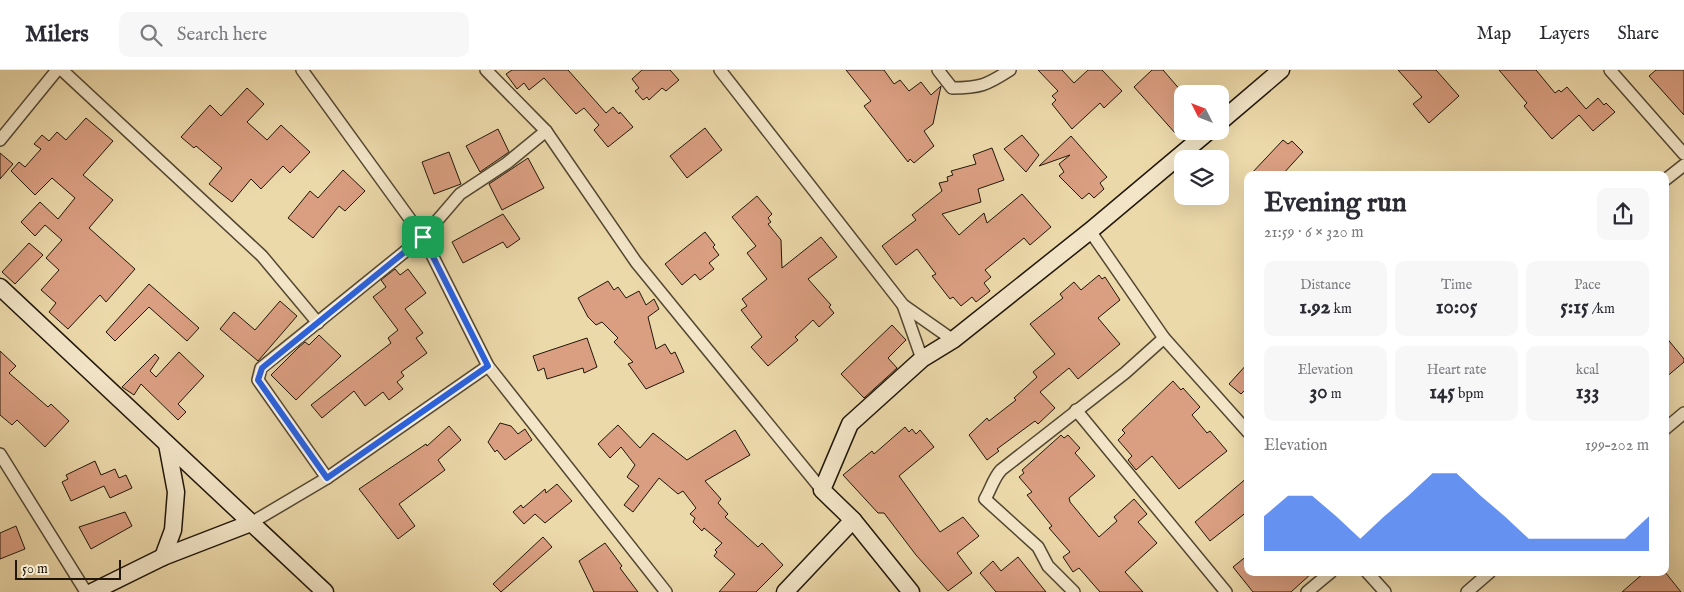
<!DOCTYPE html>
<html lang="en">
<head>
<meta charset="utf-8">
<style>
	body { margin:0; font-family:"IM FELL English",serif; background:#f7f7f7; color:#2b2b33; height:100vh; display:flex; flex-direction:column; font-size:19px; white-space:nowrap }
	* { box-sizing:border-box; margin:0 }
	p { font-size:16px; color:#7c7c81 }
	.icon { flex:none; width:28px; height:28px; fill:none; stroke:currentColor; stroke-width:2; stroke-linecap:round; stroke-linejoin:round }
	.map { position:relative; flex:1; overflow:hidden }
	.drawer { position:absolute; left:1244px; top:101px; width:425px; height:405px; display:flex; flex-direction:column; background:#fff; border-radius:10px; box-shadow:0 5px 20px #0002 }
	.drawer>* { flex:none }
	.needle { width:32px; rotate:312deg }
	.controls { position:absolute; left:1174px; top:15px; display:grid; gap:10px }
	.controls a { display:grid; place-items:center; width:55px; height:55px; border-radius:10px; background:#fff; box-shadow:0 5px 20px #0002; font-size:25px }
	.scale { position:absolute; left:15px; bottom:12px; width:106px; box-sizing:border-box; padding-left:5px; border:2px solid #20160a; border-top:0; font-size:14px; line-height:18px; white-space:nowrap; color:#20160a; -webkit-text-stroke:4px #f3e6c8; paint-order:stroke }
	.pin { position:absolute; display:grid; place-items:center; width:42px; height:42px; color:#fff; margin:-21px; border-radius:10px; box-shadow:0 2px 8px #0006 }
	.round { display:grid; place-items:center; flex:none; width:52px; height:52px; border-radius:10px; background:#f7f7f7 }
	.summary { display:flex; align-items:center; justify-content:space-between; height:85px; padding:0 20px }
	h1 { font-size:28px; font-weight:700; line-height:38px }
	.metrics { display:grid; grid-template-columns:repeat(3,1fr); gap:8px; height:85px; padding:5px 20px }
	.metrics div { display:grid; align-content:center; border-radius:10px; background:#f7f7f7; text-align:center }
	.metrics b { font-size:21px; font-weight:700 }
	.metrics small { font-size:14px; font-weight:400 }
	.metrics p { font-size:14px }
	.chart { height:140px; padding:10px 20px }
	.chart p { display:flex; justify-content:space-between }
	.chart svg { width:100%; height:90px; margin-top:5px; fill:#2563eb; opacity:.7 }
	header { display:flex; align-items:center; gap:30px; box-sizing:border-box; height:70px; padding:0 25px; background:#fff; border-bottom:1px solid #e1e1e2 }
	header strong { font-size:24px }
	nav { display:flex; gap:28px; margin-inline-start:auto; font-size:18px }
	.search { width:350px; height:45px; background:#f7f7f7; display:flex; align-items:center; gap:12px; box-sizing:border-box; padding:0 18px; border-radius:10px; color:#7c7c81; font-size:19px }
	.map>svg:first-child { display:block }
</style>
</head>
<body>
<header>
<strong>Milers</strong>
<div class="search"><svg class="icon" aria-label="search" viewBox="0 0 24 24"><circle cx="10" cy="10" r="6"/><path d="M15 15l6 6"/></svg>Search here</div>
<nav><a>Map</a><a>Layers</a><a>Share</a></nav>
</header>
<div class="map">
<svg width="1684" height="522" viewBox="0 0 1684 522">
	<rect width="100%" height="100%" fill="#ecd9aa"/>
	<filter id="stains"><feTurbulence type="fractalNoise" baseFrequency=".004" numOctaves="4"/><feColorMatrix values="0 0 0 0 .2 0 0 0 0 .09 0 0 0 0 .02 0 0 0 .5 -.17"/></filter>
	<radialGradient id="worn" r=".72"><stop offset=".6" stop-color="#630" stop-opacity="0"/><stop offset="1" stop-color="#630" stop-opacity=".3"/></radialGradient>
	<g fill="#da9f81" stroke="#20160a">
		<path d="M512 0H568L606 43 613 37 619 44 620 42 633 57 608 77 594 60 599 55 584 38 576 44 544 8 529 20 524 13 517 19 506 4Z"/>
		<path d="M642 0H670L679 10 666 21 662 18 649 30 647 27 643 30 635 21 639 18 632 9Z"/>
		<path d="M846 0H884L894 14 900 10 909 21 921 12 931 25 941 16 933 54 924 61 934 76 914 93 910 89 908 92 864 36 871 31Z"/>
		<path d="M1038 0H1062L1074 13 1088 0H1102L1122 21 1104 38 1100 33 1072 59 1052 34 1056 30 1052 26 1058 21Z"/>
		<path d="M1152 0H1163L1182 22V57L1176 64 1134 17Z"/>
		<path d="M1398 0H1436L1459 26 1429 53 1413 34 1422 27Z"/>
		<path d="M1499 0H1536L1555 23 1559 20 1561 22 1567 17 1586 39 1598 28 1604 35 1606 33 1615 42 1593 61 1579 45 1552 69 1524 36 1527 33Z"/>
		<path d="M1656 0H1684V45L1649 6Z"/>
		<path d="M247 18 264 34 247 52 267 70 281 55 310 82 290 103 283 96 261 119 251 109 232 132 209 114 222 98 196 76 194 78 181 67 210 35 221 46Z"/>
		<path d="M86 48 113 71 83 105 113 130 89 158 135 199 106 232 100 225 68 259 49 242 56 233 41 220 59 200 46 188 62 170 45 155 35 166 21 152 40 132 58 149 75 128 52 108 35 125 11 101 19 92 25 97 41 79 34 74 42 65 49 71 57 62 66 70Z"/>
		<path d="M705 58 722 80 687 108 670 86Z"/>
		<path d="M498 59 509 82 480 102 466 76Z"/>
		<path d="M1022 65 1039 85 1026 102 1004 79Z"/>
		<path d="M1071 66 1107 107 1100 113 1104 119 1094 128 1089 123 1082 129 1059 106 1064 102 1059 94 1070 85 1039 96Z"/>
		<path d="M1283 70 1288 74 1292 71 1303 82 1282 105H1250Z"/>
		<path d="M992 78 1004 110 978 119 981 132 942 144 959 165 984 143 987 153 1022 124 1051 157 1030 175 1024 168 985 200 991 207 984 213 990 221 976 232 972 227 961 236 953 227 950 229 932 206 936 204 917 179 896 195 882 176 916 150 912 145 942 121 939 113 948 111 947 107 953 105 951 101 976 94 973 85Z"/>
		<path d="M449 82 461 114 434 124 422 92Z"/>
		<path d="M0 83 13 94 0 109Z"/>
		<path d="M528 88 544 118 502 140 489 114Z"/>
		<path d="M343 100 365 121 345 141 339 136 313 168 288 148 310 121 318 128Z"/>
		<path d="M757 126 772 144 768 148 771 152 768 154 781 170 782 198 821 167 837 187 808 209 831 235 829 237 834 243 819 257 813 250 795 267 798 270 768 296 751 277 762 267 741 240 747 236 742 229 767 209 747 183 756 176 732 147Z"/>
		<path d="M503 144 520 169 507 178 503 172 463 193 452 172Z"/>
		<path d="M705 162 715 175 713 177 719 185 709 193 714 199 700 210 695 204 682 215 665 194Z"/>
		<path d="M29 173 43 185 15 214 2 202Z"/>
		<path d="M395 199 400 205 408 199 426 223 405 239 423 263 416 268 427 283 401 302 404 306 397 312 403 319 389 330 383 322 365 336 354 321 322 348 311 335 391 273 388 268 398 260 373 227 386 217 381 210Z"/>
		<path d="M1099 205 1102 209 1105 207 1120 230 1098 248 1120 274 1078 309 1069 298 1040 322 1055 338 1038 354 1035 351 997 379 999 381 987 390 969 365 987 348 989 351 1016 330 1014 328 1037 307 1033 302 1055 284 1030 254 1063 228 1060 224 1074 212 1081 220Z"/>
		<path d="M608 211 614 220 618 217 626 228 639 221 646 235 654 229 659 239 648 247 656 279 665 274 671 284 675 282 684 302 646 319 628 294 633 292 614 272 618 268 602 252 596 255 588 247 578 228Z"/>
		<path d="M149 214 199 258 187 271 149 237 115 271 106 262Z"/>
		<path d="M280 231 297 246 258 291 220 259 234 242 255 260Z"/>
		<path d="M892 255 906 270 888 288 897 298 864 328 841 304Z"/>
		<path d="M319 265 341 286 296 330 271 305 298 278 305 272 309 275Z"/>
		<path d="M1665 266 1684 289V292L1665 308Z"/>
		<path d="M587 268 597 297 584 303 583 298 547 309 544 298 538 301 533 286Z"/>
		<path d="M0 281 16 296 9 303 48 337 51 334 69 351 45 377 17 350 12 355 0 345Z"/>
		<path d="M179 282 204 306 178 334 186 342 178 350 141 314 134 325 122 317 155 284 159 288 150 301 156 307Z"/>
		<path d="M1248 293V317L1241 324 1229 314Z"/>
		<path d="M1173 311 1181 320 1183 318 1200 337 1192 345 1207 363 1210 361 1227 381 1179 419 1152 386 1136 400 1128 390 1132 386 1118 370 1125 363 1122 360Z"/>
		<path d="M500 353 511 356 518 364 525 359 532 370 505 390 497 380 495 382 488 372Z"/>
		<path d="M618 355 640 378 653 363 687 390 735 360 750 385 705 411 721 429 718 433 728 444 725 447 758 477 762 473 783 495 756 522H719L735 504 714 486 717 482 715 480 722 473 704 458 702 461 693 452 695 448 690 444 696 438 683 421 678 424 659 408 633 442 624 435 639 416 627 407 635 395 621 377 610 388 598 374Z"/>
		<path d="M449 356 461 370 438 390 445 400 399 434 415 456 398 469 359 419 426 374 427 376Z"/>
		<path d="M905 357 909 362 912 359 916 364 920 360 934 377 899 406 940 462 963 447 979 466 957 483 972 503 948 521 916 485 884 443H878L843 405 872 381 874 384Z"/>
		<path d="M1061 365 1064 368 1068 365 1080 378 1075 383 1095 406 1069 428 1070 432 1099 467 1117 451 1114 447 1134 429 1147 444 1138 452 1157 473 1125 502 1143 522H1100L1079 498 1073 502 1063 487 1070 482 1049 458 1052 456 1027 425 1032 422 1019 407 1024 403 1022 400Z"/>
		<path d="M95 391 101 405 115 399 119 408 126 405 132 418 110 428 104 416 71 431 62 412 68 409 66 405Z"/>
		<path d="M1248 407V441L1210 471 1195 452Z"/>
		<path d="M557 414 572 431 545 453 535 444 524 454 513 442 521 435 523 438 545 419 546 423Z"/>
		<path d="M125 442 132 456 91 479 79 457Z"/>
		<path d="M16 456 25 479 0 489V463Z"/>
		<path d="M543 467 552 477 501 522 493 514Z"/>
		<path d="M605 473 622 496 620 498 638 522H594L579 491Z"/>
		<path d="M1248 485V502H1313L1291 522H1253L1233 497Z"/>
		<path d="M1018 487 1046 522H996L980 503 993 491 1001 501Z"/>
		<path d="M1645 502H1665L1681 522H1622Z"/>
	</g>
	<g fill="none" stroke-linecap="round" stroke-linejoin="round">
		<g stroke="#534732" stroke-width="14">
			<g id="street">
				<path d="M62 0 262 186 318 253"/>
				<path d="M302 0 423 167 488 296 666 522"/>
				<path d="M486 0 546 61 636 192 822 420"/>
				<path d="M720 0 903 235 953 270"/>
				<path d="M938 0 952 18C980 18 987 15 1010 0"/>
				<path d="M1610 0 1684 84"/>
				<path d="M0 70 57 0"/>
				<path d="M1665 110 1684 95"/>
				<path d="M1090 161 1164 268 1248 362"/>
				<path d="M903 235 922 289"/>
				<path d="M1076 340 1226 522"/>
				<path d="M1665 359 1684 343"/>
				<path d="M0 384 86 522"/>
				<path d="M327 408 258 310 261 298 423 167 460 124 507 93 546 61"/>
				<path d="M251 453 327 408 488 296"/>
				<path d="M1367 502 1385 522"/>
				<path d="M1074 522 1048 496 1038 477 985 429C991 419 993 409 1001 400L1125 303 1164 268"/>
				<path d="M1307 522 1331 502"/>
				<path d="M1467 522 1490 502"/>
			</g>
		</g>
		<g stroke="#20160a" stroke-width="19">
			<g id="secondary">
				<path d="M1220 52 1281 0"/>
				<path d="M0 217 325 522"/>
				<path d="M853 450 911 522"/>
				<path d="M163 487 173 460 176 422 167 374"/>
				<path d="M92 522 163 487 251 453"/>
				<path d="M785 522 853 450 822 420 850 354 922 289 953 270 1090 161 1209 61"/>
			</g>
		</g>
		<use href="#street" stroke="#f3e6c8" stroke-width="11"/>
		<use href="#secondary" stroke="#f3e6c8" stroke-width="16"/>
	</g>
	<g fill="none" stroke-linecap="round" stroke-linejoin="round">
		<g stroke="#fff" stroke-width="10">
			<path id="route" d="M423 167 488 296 327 408 258 310 262 298Z"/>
		</g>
		<use href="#route" stroke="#2563eb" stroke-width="6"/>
	</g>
	<rect width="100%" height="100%" filter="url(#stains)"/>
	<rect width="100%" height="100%" fill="url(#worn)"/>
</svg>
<div class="controls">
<a><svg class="needle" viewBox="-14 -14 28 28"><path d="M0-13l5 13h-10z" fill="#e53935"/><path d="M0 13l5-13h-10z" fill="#7c7c81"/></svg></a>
<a><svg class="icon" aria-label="layers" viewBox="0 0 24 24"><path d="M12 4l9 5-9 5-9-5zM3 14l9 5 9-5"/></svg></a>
</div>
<div class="scale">50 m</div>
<div class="pin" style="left:423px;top:167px;background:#1e9e55"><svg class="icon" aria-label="arrive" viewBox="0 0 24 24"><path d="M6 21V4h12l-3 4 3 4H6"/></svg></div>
<section class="drawer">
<div class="summary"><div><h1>Evening run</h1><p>21:59 · 6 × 320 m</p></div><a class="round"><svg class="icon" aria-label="share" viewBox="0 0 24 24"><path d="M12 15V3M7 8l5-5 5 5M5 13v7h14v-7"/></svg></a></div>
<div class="metrics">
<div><p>Distance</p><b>1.92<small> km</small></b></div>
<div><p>Time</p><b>10:05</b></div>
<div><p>Pace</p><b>5:15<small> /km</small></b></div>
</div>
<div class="metrics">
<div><p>Elevation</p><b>30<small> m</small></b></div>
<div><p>Heart rate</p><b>145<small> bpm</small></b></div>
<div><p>kcal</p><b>133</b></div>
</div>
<div class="chart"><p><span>Elevation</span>199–202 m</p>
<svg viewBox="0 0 160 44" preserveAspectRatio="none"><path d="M0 44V27L10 17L20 17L30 27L40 38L50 27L60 17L70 6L80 6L90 17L100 27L110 38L120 38L130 38L140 38L150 38L160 27V44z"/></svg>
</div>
</section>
</div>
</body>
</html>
